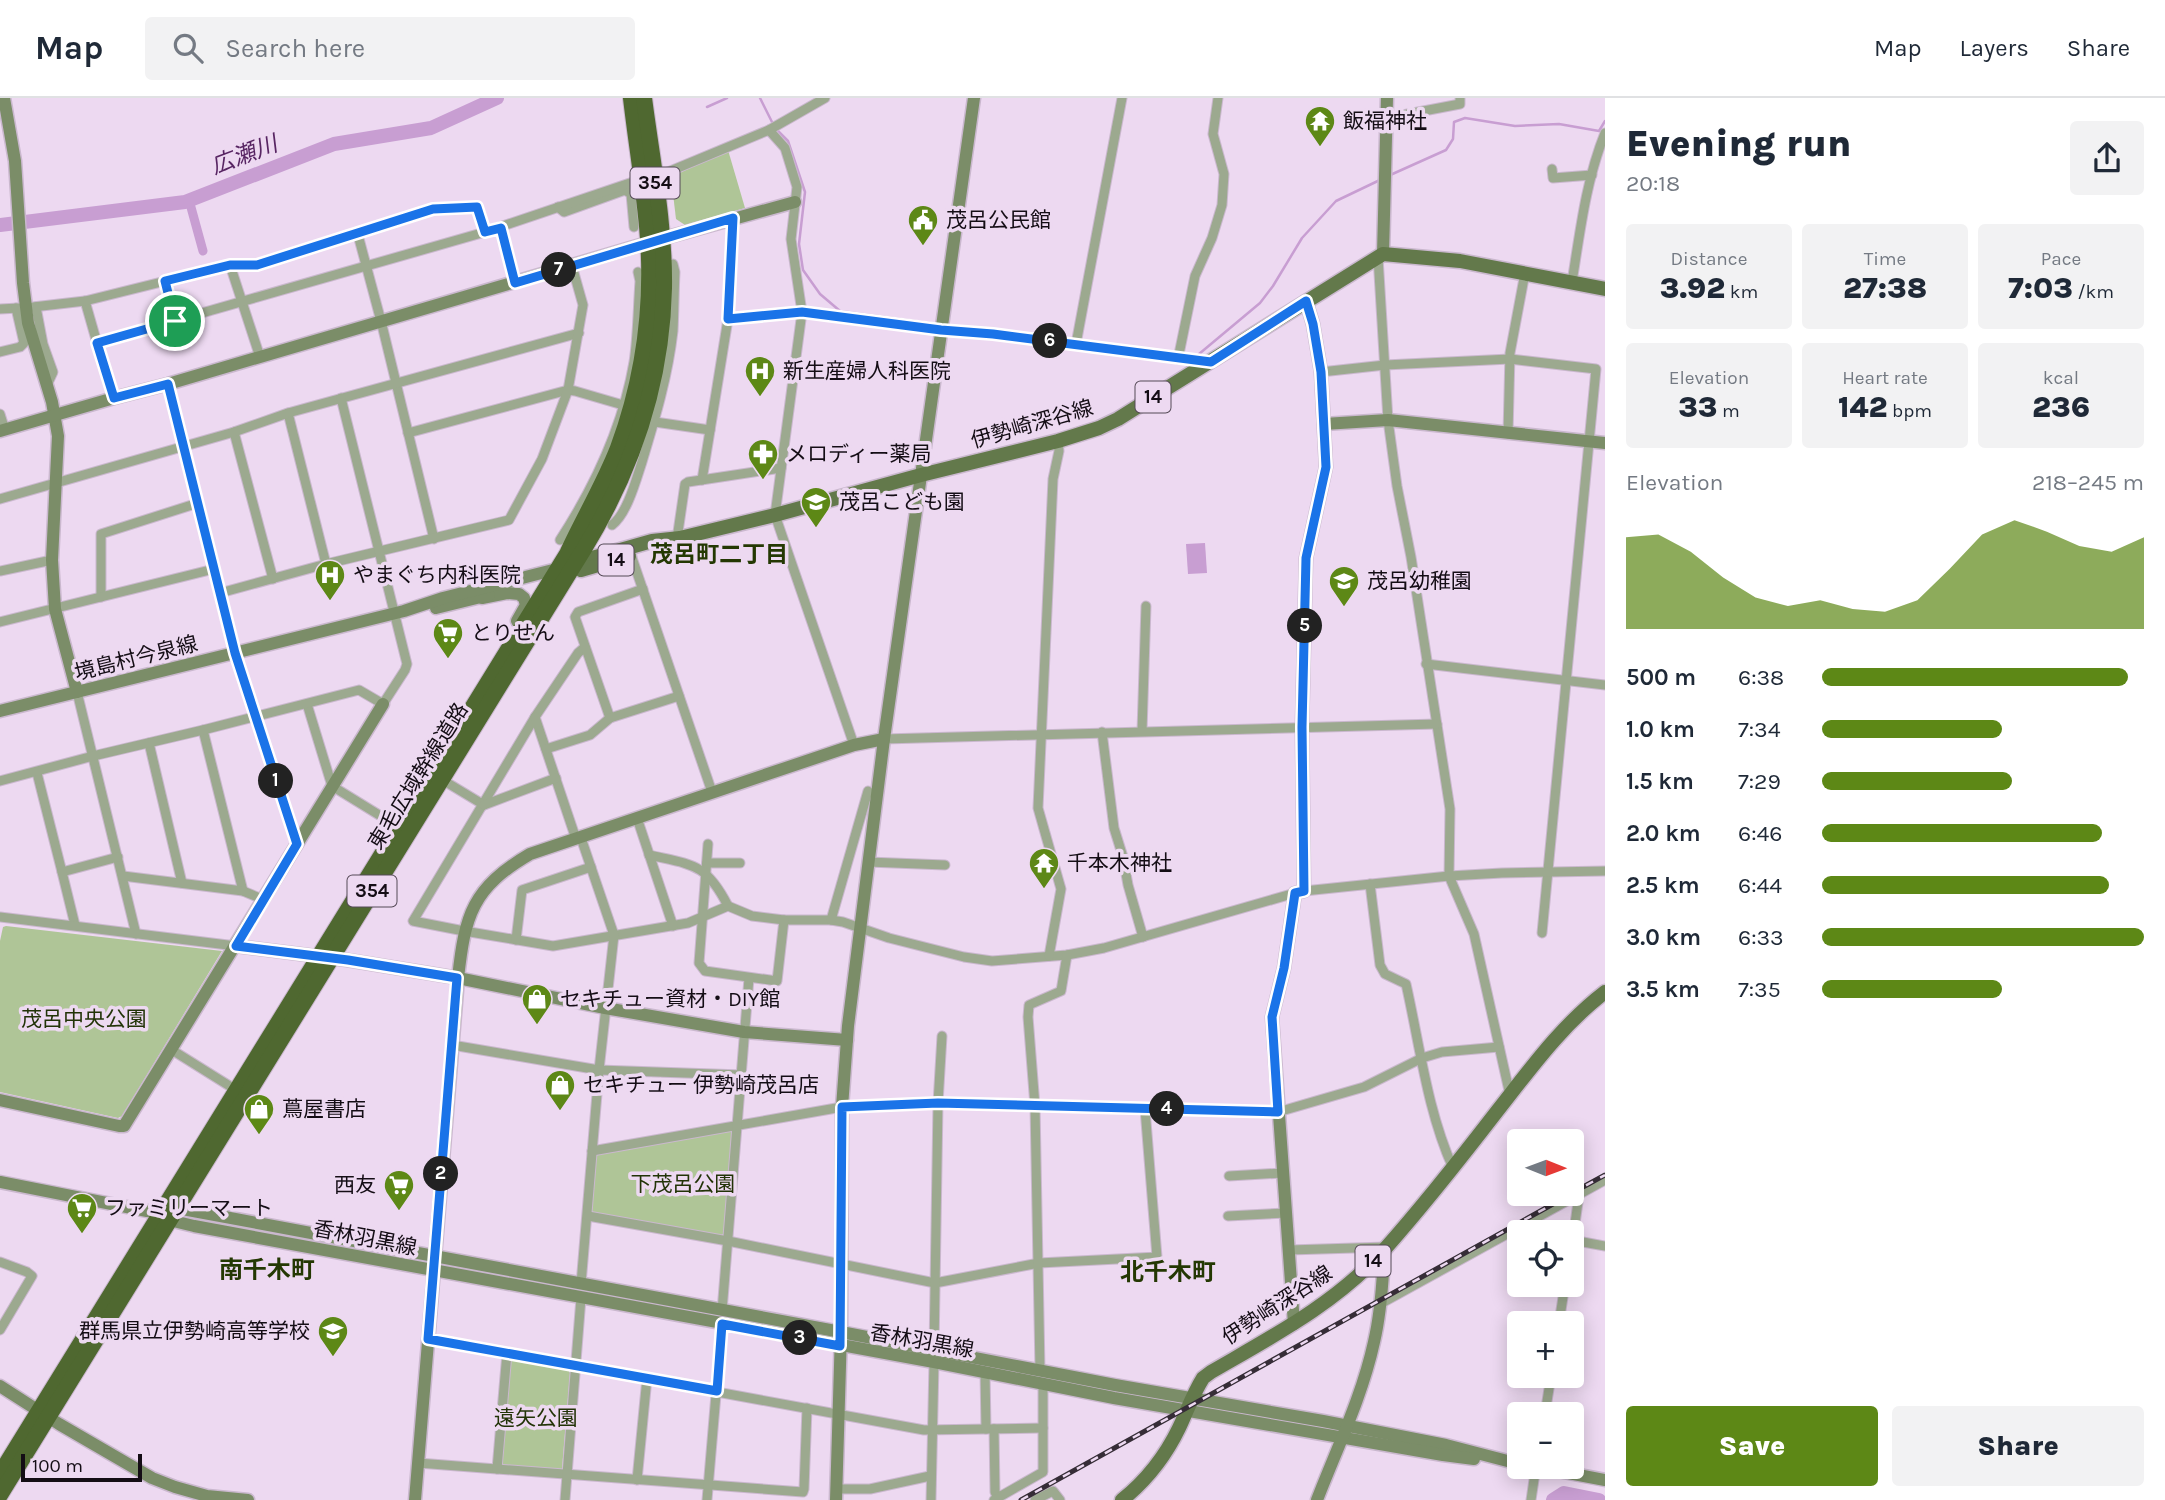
<!DOCTYPE html>
<html lang="en">
<head>
<meta charset="utf-8">
<style>
	body { margin:0; font-family:Karla,"Noto Sans JP",sans-serif; background:#f2f2f3; color:#1f2937; height:100vh; display:flex; flex-direction:column; font-size:26px; white-space:nowrap }
	* { box-sizing:border-box; margin:0 }
	p { font-size:23px; color:#747a83 }
	.icon { flex:none; width:38px; height:38px; fill:none; stroke:currentColor; stroke-width:2; stroke-linecap:round; stroke-linejoin:round }
	.map { position:relative; flex:1; overflow:hidden }
	.sheet { display:flex; flex-direction:column; background:#fff; width:560px }
	.sheet>* { flex:none }
	.needle { width:46px; rotate:91deg }
	.buttons { position:absolute; left:1507px; top:1031px; display:grid; gap:14px }
	.buttons a { display:grid; place-items:center; width:77px; height:77px; border-radius:7px; background:#fff; box-shadow:0 4px 18px #0003; font-size:35px }
	.scale { position:absolute; left:21px; bottom:18px; width:121px; box-sizing:border-box; padding-left:7px; border:4px solid #140d15; border-top:0; font-size:19px; line-height:24px; white-space:nowrap; color:#140d15; -webkit-text-stroke:5px #edd9f1; paint-order:stroke }
	.pin { position:absolute; display:grid; place-items:center; width:60px; height:60px; color:#fff; margin:-30px; border:4px solid #fff; border-radius:50%; box-shadow:0 2px 7px #0007 }
	.km { position:absolute; width:35px; height:35px; margin:-18px; border-radius:50%; background:#222; color:#fff; font-size:19px; line-height:35px; text-align:center }
	.round { display:grid; place-items:center; flex:none; width:74px; height:74px; border-radius:7px; background:#f2f2f3 }
	.overview { display:flex; align-items:center; justify-content:space-between; height:119px; padding:0 21px }
	h1 { font-size:38px; font-weight:800; line-height:52px }
	.stats { display:grid; grid-template-columns:repeat(3,1fr); gap:10px; height:119px; padding:7px 21px }
	.stats div { display:grid; align-content:center; border-radius:7px; background:#f2f2f3; text-align:center }
	.stats b { font-size:30px; font-weight:800 }
	.stats small { font-size:19px; font-weight:400 }
	.stats p { font-size:19px }
	.chart { height:196px; padding:14px 21px }
	.chart p { display:flex; justify-content:space-between }
	.chart svg { width:100%; height:126px; margin-top:7px; fill:#5d8816; opacity:.7 }
	.button { display:flex; gap:14px; margin-top:auto; padding:14px 21px }
	.button a { flex:1; height:80px; border-radius:7px; background:#5d8816; color:#fff; font-size:28px; font-weight:800; line-height:80px; text-align:center }
	.button a+a { background:#f2f2f3; color:#1f2937 }
	ul { padding:0 21px; list-style:none; font-size:23px }
	li { display:grid; grid-template-columns:112px 84px 1fr; align-items:center; height:52px }
	li i { height:18px; border-radius:9px; background:#5d8816 }
	header { display:flex; align-items:center; gap:42px; box-sizing:border-box; height:98px; padding:0 35px; background:#fff; border-bottom:2px solid #e0e1e3 }
	header strong { font-size:33px }
	nav { display:flex; gap:38px; margin-inline-start:auto; font-size:24px }
	.search { width:490px; height:63px; background:#f2f2f3; display:flex; align-items:center; gap:18px; box-sizing:border-box; padding:0 24px; border-radius:7px; color:#747a83; font-size:26px }
	main { display:flex; flex:1; min-height:0 }
	.map>svg:first-child { display:block }
</style>
</head>
<body>
<header>
<strong>Map</strong>
<div class="search"><svg class="icon" aria-label="search" viewBox="0 0 24 24"><circle cx="10" cy="10" r="6"/><path d="M15 15l6 6"/></svg>Search here</div>
<nav><a>Map</a><a>Layers</a><a>Share</a></nav>
</header>
<main>
<div class="map">
<svg width="1605" height="1402" viewBox="0 0 1605 1402">
	<rect width="100%" height="100%" fill="#edd9f1"/>
	<g fill="#afc597">
		<path d="M728 52 745 110 685 127 676 121 671 79Z"/>
		<path d="M6 828 222 853 122 1018 118 1020 0 994V843L3 829Z"/>
		<path d="M732 1032 725 1135 720 1138 595 1115 592 1113 596 1058 598 1056Z"/>
		<path d="M513 1261 568 1271 570 1275 562 1371 559 1373 503 1369 501 1365 511 1262Z"/>
	</g>
	<path fill="#c89ed2" d="M1205 445 1207 475 1188 476 1186 446Z"/>
	<g fill="none" stroke-linecap="round" stroke-linejoin="round">
		<g stroke="#c89ed2" stroke-width="2.5">
			<path d="M760 0 773 26"/>
			<path d="M707 9 727 0"/>
			<path d="M777 32 788 43 805 94 799 146 803 172 820 196 840 213 937 226"/>
			<path d="M1388 78 1446 52 1453 41 1454 24 1465 20 1515 28 1559 26 1599 33 1605 23"/>
			<path d="M1199 256 1260 205 1273 188 1302 140 1336 103 1382 81"/>
		</g>
		<path stroke="#c89ed2" stroke-width="9" d="M189 102 203 153"/>
		<g stroke="#c89ed2" stroke-width="14">
			<path d="M0 127 185 104 334 46 431 30 497 0"/>
			<path d="M1553 1402 1564 1395 1599 1402"/>
		</g>
		<g stroke="#cab8ce" stroke-width="11">
			<g id="street">
				<path d="M1387 20 1460 6V0"/>
				<path d="M769 32 785 50 797 89 791 141 802 214 775 417 854 647"/>
				<path d="M1552 71 1553 80 1592 77"/>
				<path d="M663 76 769 32 825 0"/>
				<path d="M558 109 564 114 625 92 631 96 634 129"/>
				<path d="M501 129 515 185"/>
				<path d="M358 137 381 223 434 441"/>
				<path d="M1378 159 1388 322 1397 388 1411 459 1450 711 1449 778 1474 836 1510 997"/>
				<path d="M230 167 260 259"/>
				<path d="M165 183 175 223"/>
				<path d="M1572 184C1580 134 1586 82 1605 35"/>
				<path d="M85 203 97 245"/>
				<path d="M33 209 85 203 230 167H257L433 111 477 109 485 134"/>
				<path d="M36 209 43 246 53 274 47 287"/>
				<path d="M0 211 19 210"/>
				<path d="M728 221 802 214 941 232 993 236 1210 264"/>
				<path d="M1076 246 1122 0"/>
				<path d="M0 254 20 249 24 245 16 210"/>
				<path d="M1178 261 1195 178 1212 140 1222 107 1224 76 1213 36 1218 0"/>
				<path d="M1321 274 1385 267 1510 261 1596 271 1542 835"/>
				<path d="M168 286 235 555 297 746"/>
				<path d="M114 300 97 245 485 134 633 84"/>
				<path d="M288 315 326 466"/>
				<path d="M0 316 5 332"/>
				<path d="M655 324 710 332"/>
				<path d="M234 334 273 481"/>
				<path d="M408 335 568 292 575 293 623 307"/>
				<path d="M1508 336 1510 255 1525 175"/>
				<path d="M702 382 728 221 733 120"/>
				<path d="M0 401 234 334 288 315 579 235"/>
				<path d="M612 427C627 416 636 382 642 364 655 321 668 278 673 233 674 214 674 194 675 174L673 166"/>
				<path d="M680 440 678 434 685 386 688 384 781 370"/>
				<path d="M560 442C595 388 623 328 634 264 638 238 638 210 640 183L638 174"/>
				<path d="M631 457 712 694"/>
				<path d="M0 473 52 462"/>
				<path d="M220 495 326 466 509 422 542 361 568 292 583 207 572 168"/>
				<path d="M101 499V436L198 405"/>
				<path d="M0 524 214 471"/>
				<path d="M585 549 578 555 535 619 413 823 464 833 553 848 688 825 728 808 752 818 784 822H831L843 824 889 840 964 859 992 863 1067 857 1104 850 1295 795"/>
				<path d="M1426 566 1605 587"/>
				<path d="M77 594 136 836"/>
				<path d="M307 606 332 688 397 728"/>
				<path d="M535 619 576 741"/>
				<path d="M610 620 575 519 578 514 643 491"/>
				<path d="M203 632 243 793"/>
				<path d="M1142 633 1146 508"/>
				<path d="M1102 634 1114 730 1123 759 1128 787 1143 839"/>
				<path d="M884 641 1437 626"/>
				<path d="M149 645 182 785"/>
				<path d="M546 651 590 637 610 620 679 598"/>
				<path d="M37 675 62 774 118 759"/>
				<path d="M441 681 484 707"/>
				<path d="M0 683 93 658 203 632 359 592 383 606 405 572 407 566 341 300"/>
				<path d="M484 707 556 680"/>
				<path d="M637 720 673 828"/>
				<path d="M581 740 614 837 599 972 581 1186"/>
				<path d="M708 746 699 865 705 873 777 883 784 822"/>
				<path d="M649 757C693 767 706 765 728 808"/>
				<path d="M868 764 945 767"/>
				<path d="M707 765H740"/>
				<path d="M62 774 75 827"/>
				<path d="M123 778 243 793 262 801"/>
				<path d="M1370 786 1380 867 1385 876 1406 886C1420 948 1427 1012 1453 1070"/>
				<path d="M1304 793 1449 778 1502 775 1605 773"/>
				<path d="M0 819 236 848"/>
				<path d="M831 822 868 693"/>
				<path d="M516 842 522 792 591 769"/>
				<path d="M1049 858 1061 791 1038 710 1053 381 1059 353 1058 343"/>
				<path d="M452 947 599 972 742 977"/>
				<path d="M172 952 236 992"/>
				<path d="M592 1053 842 1009 938 1005 1278 1014 1364 989 1422 960 1442 954 1499 949"/>
				<path d="M1229 1078 1283 1075"/>
				<path d="M588 1118 728 1143 935 1185 1039 1165 1157 1159 1145 1011"/>
				<path d="M1228 1118 1286 1115"/>
				<path d="M1572 1142 1605 1148"/>
				<path d="M1572 1147 1579 1097"/>
				<path d="M1289 1152 1387 1149"/>
				<path d="M0 1164 27 1174 32 1178 0 1232"/>
				<path d="M1380 1206 1605 1082"/>
				<path d="M722 1213 749 880"/>
				<path d="M1559 1225 1565 1186"/>
				<path d="M428 1241 924 1332 1043 1330"/>
				<path d="M934 1252 938 1005 942 938"/>
				<path d="M1040 1272 1035 1008 1028 919 1029 907 1061 893 1067 857"/>
				<path d="M985 1274 986 1331"/>
				<path d="M1545 1316 1551 1278"/>
				<path d="M994 1331 995 1394 998 1400"/>
				<path d="M418 1365 803 1394 804 1391 807 1310"/>
				<path d="M497 1371 507 1255"/>
				<path d="M637 1382 647 1280"/>
				<path d="M837 1391H870L930 1378"/>
				<path d="M565 1402 581 1200"/>
				<path d="M707 1402 722 1226"/>
				<path d="M931 1402 934 1264"/>
				<path d="M994 1402 1043 1374V1285"/>
				<path d="M1035 1402 1053 1393 1060 1402"/>
				<path d="M1531 1402 1536 1368"/>
			</g>
		</g>
		<g stroke="#cab8ce" stroke-width="15">
			<g id="secondary">
				<path d="M4 0 15 63 23 185 28 225 52 304 58 338 52 462 55 511 77 594"/>
				<path d="M1383 156 1387 0"/>
				<path d="M1324 326 1388 322 1605 345"/>
				<path d="M0 333 114 300 168 286 661 141 795 104"/>
				<path d="M482 500 507 495 519 496 524 500 526 507 517 523"/>
				<path d="M436 510 489 497"/>
				<path d="M0 613 404 513 443 500 557 471"/>
				<path d="M236 848 347 862 458 880 605 910 744 934 847 942"/>
				<path d="M0 1002 119 1028H124L383 606"/>
				<path d="M0 1084 147 1113 160 1114 177 1110 841 1234 1115 1287 1323 1323 1446 1347 1519 1366"/>
				<path d="M164 1118 169 1122 194 1128 934 1264 1114 1300 1443 1357 1474 1361"/>
				<path d="M1294 1226 1272 919 1284 870 1295 795 1304 793 1302 629 1306 460 1326 369 1321 274 1313 226 1306 203"/>
				<path d="M0 1288 59 1326 152 1380 175 1389 207 1398 248 1402"/>
				<path d="M1532 1368 1605 1382"/>
				<path d="M415 1402 458 880C465 817 472 790 530 756L854 647 884 641"/>
				<path d="M836 1402 841 1234 842 1009 848 928 884 641 974 0"/>
				<path d="M1317 1402C1337 1350 1362 1299 1374 1244 1381 1214 1383 1183 1384 1152"/>
			</g>
		</g>
		<g stroke="#cab8ce" stroke-width="17">
			<g id="primary">
				<path d="M571 466 652 443 680 440 775 417 921 377 1058 343 1099 330 1118 321 1161 294 1383 156 1460 163 1605 191"/>
				<path d="M581 472 629 458"/>
				<path d="M1122 1402C1147 1382 1165 1359 1179 1330 1187 1313 1193 1296 1203 1280L1211 1274C1273 1238 1335 1206 1384 1152 1424 1107 1461 1060 1498 1012 1531 970 1562 927 1605 894"/>
			</g>
		</g>
		<g stroke="#cab8ce" stroke-width="18">
			<g id="highway">
				<path d="M0 1376 567 456C583 421 604 386 618 350 644 279 654 203 647 128 643 85 636 43 631 0"/>
				<path d="M0 1397 584 451C632 372 662 284 664 190 665 127 652 62 644 0"/>
			</g>
		</g>
		<use href="#street" stroke="#9ca98f" stroke-width="9"/>
		<use href="#secondary" stroke="#7b8d68" stroke-width="12"/>
		<use href="#primary" stroke="#63794b" stroke-width="14"/>
		<use href="#highway" stroke="#4f6830" stroke-width="16"/>
		<g stroke="#362d37" stroke-width="5">
			<g id="rail">
				<path d="M1572 1095 1605 1077"/>
				<path d="M1021 1402 1571 1096"/>
			</g>
		</g>
		<use href="#rail" stroke="#edd9f1" stroke-width="2.5" stroke-dasharray="8" stroke-linecap="butt"/>
	</g>
	<g fill="none" stroke-linecap="round" stroke-linejoin="round">
		<g stroke="#fff" stroke-width="14">
			<path id="route" d="M477 109 485 134 501 130 515 185 733 120 728 221 802 214 941 232 993 236 1211 264 1306 203 1313 226 1321 274 1326 369 1306 460 1302 629 1304 793 1295 795 1284 870 1272 919 1278 1014 938 1005 842 1009 840 1248 722 1226 717 1293 428 1241 457 880 348 862 236 848 297 746 235 555 168 286 114 300 97 245 175 223 165 183 230 167H257L433 111Z"/>
		</g>
		<use href="#route" stroke="#1a73e8" stroke-width="9"/>
	</g>
	<defs>
		<g id="temple-pin" transform="scale(1.575)"><path d="M0 17L-7.5 6A9.5 9.5 0 1 1 7.5 6Z" fill="#5d8816" stroke="#edd9f1"/><path d="M0-6L5-2H3V0L6.5 2.5H4V6H1.5V3h-3V6H-4V2.5H-6.5L-3 0V-2H-5Z" fill="#fff"/></g>
		<g id="civic-pin" transform="scale(1.575)"><path d="M0 17L-7.5 6A9.5 9.5 0 1 1 7.5 6Z" fill="#5d8816" stroke="#edd9f1"/><path d="M-.6-6.5H3V-4.5H.6V-3L4-1V1h2V6H-6V1h2V-1L-.6-3ZM-1.2 2.5V6h2.4V2.5Z" fill="#fff"/></g>
		<g id="hospital-pin" transform="scale(1.575)"><path d="M0 17L-7.5 6A9.5 9.5 0 1 1 7.5 6Z" fill="#5d8816" stroke="#edd9f1"/><path d="M-5-5h3v3.5h4V-5h3V5h-3V1.5h-4V5h-3Z" fill="#fff"/></g>
		<g id="pharmacy-pin" transform="scale(1.575)"><path d="M0 17L-7.5 6A9.5 9.5 0 1 1 7.5 6Z" fill="#5d8816" stroke="#edd9f1"/><path d="M-2-6h4v4h4v4h-4v4h-4v-4h-4v-4h4Z" fill="#fff"/></g>
		<g id="school-pin" transform="scale(1.575)"><path d="M0 17L-7.5 6A9.5 9.5 0 1 1 7.5 6Z" fill="#5d8816" stroke="#edd9f1"/><path d="M0-5L7-2L0 1L-7-2ZM-4 1L0 2.5L4 1V4Q0 6-4 4Z" fill="#fff"/></g>
		<g id="supermarket-pin" transform="scale(1.575)"><path d="M0 17L-7.5 6A9.5 9.5 0 1 1 7.5 6Z" fill="#5d8816" stroke="#edd9f1"/><path d="M-6-5.5h2.5l.6 2H6L4.5 2H-2.5L-4.4-4H-6ZM-1.5 3.2a1.3 1.3 0 1 0 .1 0ZM3 3.2a1.3 1.3 0 1 0 .1 0Z" fill="#fff"/></g>
		<g id="shop-pin" transform="scale(1.575)"><path d="M0 17L-7.5 6A9.5 9.5 0 1 1 7.5 6Z" fill="#5d8816" stroke="#edd9f1"/><path d="M-5-2.5h2.3a2.7 3.5 0 0 1 5.4 0H5L5.5 6h-11ZM-1.5-2.5h3a1.5 2.3 0 0 0-3 0Z" fill="#fff"/></g>
	</defs>
	<g fill-rule="evenodd">
		<use href="#temple-pin" x="1320" y="23"/>
		<use href="#civic-pin" x="923" y="122"/>
		<use href="#hospital-pin" x="760" y="273"/>
		<use href="#pharmacy-pin" x="763" y="356"/>
		<use href="#school-pin" x="816" y="404"/>
		<use href="#hospital-pin" x="330" y="477"/>
		<use href="#school-pin" x="1344" y="483"/>
		<use href="#supermarket-pin" x="448" y="535"/>
		<use href="#temple-pin" x="1044" y="765"/>
		<use href="#shop-pin" x="537" y="901"/>
		<use href="#shop-pin" x="560" y="987"/>
		<use href="#shop-pin" x="259" y="1011"/>
		<use href="#supermarket-pin" x="399" y="1087"/>
		<use href="#supermarket-pin" x="82" y="1110"/>
		<use href="#school-pin" x="333" y="1233"/>
	</g>
	<g text-anchor="middle" dominant-baseline="central" stroke-width="7" stroke-linejoin="round" paint-order="stroke">
		<g fill="#edd9f1" stroke="#554a57" stroke-width="2">
			<rect x="630.5" y="69.5" width="49" height="31" rx="5"/>
			<rect x="1135.5" y="283.5" width="35" height="31" rx="5"/>
			<rect x="598.5" y="446.5" width="35" height="31" rx="5"/>
			<rect x="347.5" y="777.5" width="49" height="31" rx="5"/>
			<rect x="1355.5" y="1147.5" width="35" height="31" rx="5"/>
		</g>
		<g font-size="19" font-weight="bold" fill="#140d15">
			<text x="655" y="85">354</text>
			<text x="1153" y="299">14</text>
			<text x="616" y="462">14</text>
			<text x="372" y="793">354</text>
			<text x="1373" y="1163">14</text>
		</g>
		<g font-size="21" fill="#140d15" stroke="#edd9f1" text-anchor="start">
			<text x="1343" y="23">飯福神社</text>
			<text x="946" y="122">茂呂公民館</text>
			<text x="783" y="273">新生産婦人科医院</text>
			<text x="786" y="356">メロディー薬局</text>
			<text x="839" y="404">茂呂こども園</text>
			<text x="353" y="477">やまぐち内科医院</text>
			<text x="1367" y="483">茂呂幼稚園</text>
			<text x="471" y="535">とりせん</text>
			<text x="1067" y="765">千本木神社</text>
			<text x="560" y="901">セキチュー資材・DIY館</text>
			<text x="583" y="987">セキチュー 伊勢崎茂呂店</text>
			<text x="282" y="1011">蔦屋書店</text>
			<text x="376" y="1087" text-anchor="end">西友</text>
			<text x="105" y="1110">ファミリーマート</text>
			<text x="310" y="1233" text-anchor="end">群馬県立伊勢崎高等学校</text>
		</g>
		<g font-size="21" fill="#140d15" stroke="#edd9f1">
			<text transform="translate(1032 326) rotate(-16)">伊勢崎深谷線</text>
			<text transform="translate(136 560) rotate(-14)">境島村今泉線</text>
			<text transform="translate(418 678) rotate(-58)">東毛広域幹線道路</text>
			<text transform="translate(365 1140) rotate(11)">香林羽黒線</text>
			<text transform="translate(1277 1207) rotate(-33)">伊勢崎深谷線</text>
			<text transform="translate(922 1243) rotate(10)">香林羽黒線</text>
		</g>
		<g font-size="21" fill="#223307" stroke="#edd9f1">
			<text x="84" y="921">茂呂中央公園</text>
			<text x="683" y="1086">下茂呂公園</text>
			<text x="536" y="1320">遠矢公園</text>
		</g>
		<g font-size="23" font-style="italic" fill="#582563" stroke="#edd9f1">
			<text transform="translate(244 57) rotate(-21)">広瀬川</text>
		</g>
		<g font-size="23" font-weight="bold" fill="#243803" stroke="#edd9f1">
			<text x="719" y="456">茂呂町二丁目</text>
		</g>
		<g font-size="24" font-weight="bold" fill="#243803" stroke="#edd9f1">
			<text x="267" y="1172">南千木町</text>
			<text x="1168" y="1174">北千木町</text>
		</g>
	</g>
</svg>
<div class="buttons">
<a><svg class="needle" viewBox="-14 -14 28 28"><path d="M0-13l5 13h-10z" fill="#e53935"/><path d="M0 13l5-13h-10z" fill="#747a83"/></svg></a>
<a><svg class="icon" aria-label="locate" viewBox="0 0 24 24"><circle cx="12" cy="12" r="6"/><path d="M12 2v4M12 18v4M2 12h4M18 12h4"/></svg></a>
<a>+</a>
<a>−</a>
</div>
<div class="scale">100 m</div>
<div class="pin" style="left:175px;top:223px;background:#1e9e55"><svg class="icon" aria-label="arrive" viewBox="0 0 24 24"><path d="M6 21V4h12l-3 4 3 4H6"/></svg></div>
<b class="km" style="left:276px;top:683px">1</b>
<b class="km" style="left:441px;top:1076px">2</b>
<b class="km" style="left:800px;top:1240px">3</b>
<b class="km" style="left:1167px;top:1011px">4</b>
<b class="km" style="left:1305px;top:528px">5</b>
<b class="km" style="left:1050px;top:243px">6</b>
<b class="km" style="left:559px;top:172px">7</b>
</div>
<section class="sheet">
<div class="overview"><div><h1>Evening run</h1><p>20:18</p></div><a class="round"><svg class="icon" aria-label="share" viewBox="0 0 24 24"><path d="M12 15V3M7 8l5-5 5 5M5 13v7h14v-7"/></svg></a></div>
<div class="stats">
<div><p>Distance</p><b>3.92<small> km</small></b></div>
<div><p>Time</p><b>27:38</b></div>
<div><p>Pace</p><b>7:03<small> /km</small></b></div>
</div>
<div class="stats">
<div><p>Elevation</p><b>33<small> m</small></b></div>
<div><p>Heart rate</p><b>142<small> bpm</small></b></div>
<div><p>kcal</p><b>236</b></div>
</div>
<div class="chart"><p><span>Elevation</span>218–245 m</p>
<svg viewBox="0 0 160 44" preserveAspectRatio="none"><path d="M0 44V12L10 11L20 17L30 26L40 33L50 36L60 34L70 37L80 38L90 34L100 23L110 11L120 6L130 10L140 15L150 17L160 12V44z"/></svg>
</div>
<ul>
<li><b>500 m</b>6:38<i style="width:95%"></i></li>
<li><b>1.0 km</b>7:34<i style="width:56%"></i></li>
<li><b>1.5 km</b>7:29<i style="width:59%"></i></li>
<li><b>2.0 km</b>6:46<i style="width:87%"></i></li>
<li><b>2.5 km</b>6:44<i style="width:89%"></i></li>
<li><b>3.0 km</b>6:33<i style="width:100%"></i></li>
<li><b>3.5 km</b>7:35<i style="width:56%"></i></li>
</ul>
<div class="button"><a>Save</a><a>Share</a></div>
</section>
</main>
</body>
</html>
